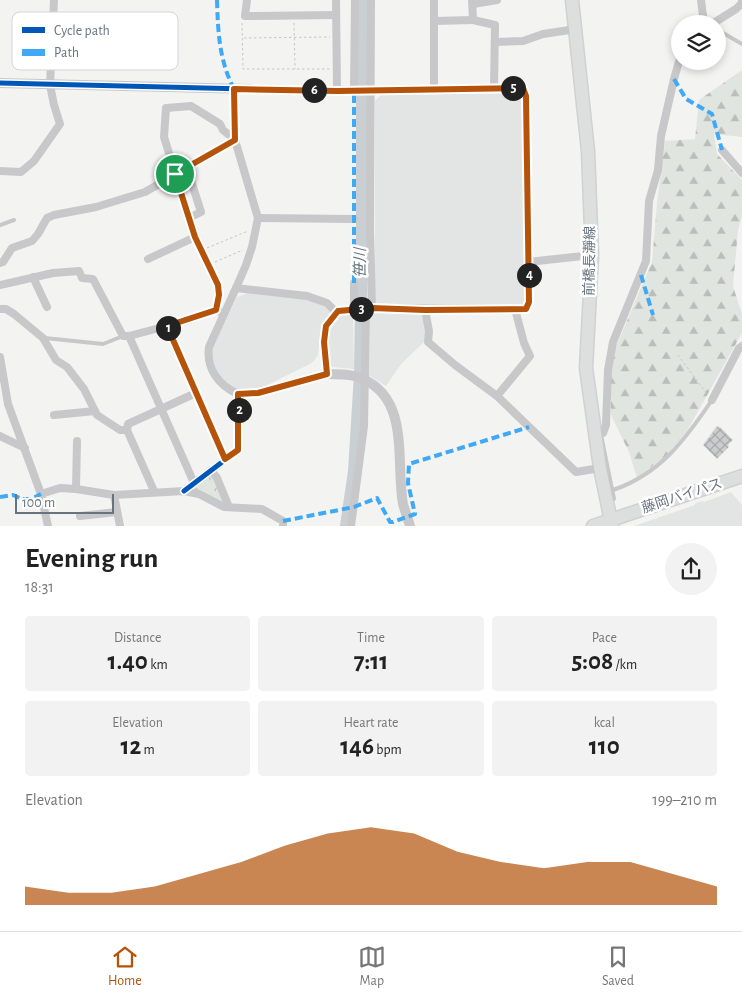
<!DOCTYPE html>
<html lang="en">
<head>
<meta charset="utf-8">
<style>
	body { margin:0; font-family:"Alegreya Sans","Noto Sans JP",sans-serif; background:#f2f2f2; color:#222; height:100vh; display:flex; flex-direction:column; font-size:19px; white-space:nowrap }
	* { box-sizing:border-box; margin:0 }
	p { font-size:16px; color:#767676 }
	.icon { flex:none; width:28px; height:28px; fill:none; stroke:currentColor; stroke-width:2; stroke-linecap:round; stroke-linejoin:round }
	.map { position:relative; height:526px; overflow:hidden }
	.drawer { display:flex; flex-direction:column; background:#fff; flex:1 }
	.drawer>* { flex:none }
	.tools { position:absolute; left:671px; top:15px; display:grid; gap:10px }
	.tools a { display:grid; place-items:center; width:55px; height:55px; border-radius:50%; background:#fff; box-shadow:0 2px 8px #0003; font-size:25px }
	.scale { position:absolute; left:15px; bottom:12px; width:99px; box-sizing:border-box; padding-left:5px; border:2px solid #67737f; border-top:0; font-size:14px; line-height:18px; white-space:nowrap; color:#67737f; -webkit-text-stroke:4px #fff; paint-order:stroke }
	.pin { position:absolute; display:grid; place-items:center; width:42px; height:42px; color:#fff; margin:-21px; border:2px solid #fff; border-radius:50%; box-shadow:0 1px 5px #0007 }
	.km { position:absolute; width:25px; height:25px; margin:-12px; border-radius:50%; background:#222; color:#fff; font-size:14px; line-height:25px; text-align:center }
	.round { display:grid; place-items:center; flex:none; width:52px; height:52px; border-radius:26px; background:#f2f2f2 }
	.summary { display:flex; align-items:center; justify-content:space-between; height:85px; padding:0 25px }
	h1 { font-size:28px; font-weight:600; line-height:38px }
	.stats { display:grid; grid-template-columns:repeat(3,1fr); gap:8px; height:85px; padding:5px 25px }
	.stats div { display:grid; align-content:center; border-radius:5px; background:#f2f2f2; text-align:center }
	.stats b { font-size:25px; font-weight:600 }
	.stats small { font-size:14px; font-weight:400 }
	.stats p { font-size:14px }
	.chart { height:140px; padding:10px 25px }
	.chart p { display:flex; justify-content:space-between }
	.chart svg { width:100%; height:90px; margin-top:5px; fill:#b45309; opacity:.7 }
	.tabs { display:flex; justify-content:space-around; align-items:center; height:70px; border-top:1px solid #e0e0e0; background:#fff; font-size:14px; color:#767676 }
	.tabs a { display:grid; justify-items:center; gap:2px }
	.tabs .active { color:#b45309 }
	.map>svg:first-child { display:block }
</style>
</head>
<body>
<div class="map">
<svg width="742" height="526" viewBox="0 0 742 526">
	<defs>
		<pattern id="forest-firs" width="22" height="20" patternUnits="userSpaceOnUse" patternTransform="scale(1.25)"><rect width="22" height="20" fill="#e1e5e0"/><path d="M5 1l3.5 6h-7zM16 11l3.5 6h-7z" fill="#babebb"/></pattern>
		<pattern id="park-crowns" width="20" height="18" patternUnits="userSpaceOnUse" patternTransform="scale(1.25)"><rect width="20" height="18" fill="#e1e5e0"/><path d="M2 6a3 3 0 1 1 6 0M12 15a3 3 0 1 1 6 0" fill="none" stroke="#babebb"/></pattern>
		<pattern id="building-cross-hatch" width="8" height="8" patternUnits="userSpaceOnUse" patternTransform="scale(1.25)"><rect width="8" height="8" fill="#cbcccc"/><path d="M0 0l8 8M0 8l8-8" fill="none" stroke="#a9aaab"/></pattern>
	</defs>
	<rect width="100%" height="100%" fill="#f3f3f2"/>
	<g fill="#e3e5e5">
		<path d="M519 93 523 100 525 303 522 306H378L375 302V101L381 95Z"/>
		<path d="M248 293 306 299 322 305 330 310 331 314 321 330 318 355 314 361 308 365 261 388 235 391 215 372 212 360V349L237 297Z"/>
		<path d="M353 312 354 369 332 367 330 365 326 341 328 332 332 322 342 313Z"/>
		<path d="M368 313H422L426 332 424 342 401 364 386 386 368 375Z"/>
		<path d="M731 492 742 505V526H634L695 505V503L703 501 704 502Z"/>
	</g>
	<path fill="url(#forest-firs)" d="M742 70V137L714 134 717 154 742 180V216L738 230 733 286 742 314V333L687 431 667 455 637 478 629 452 611 415V369L617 344 652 262 657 203 665 141 695 139 699 100Z"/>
	<path fill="url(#park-crowns)" d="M211 475 216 482 225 505 193 490Z"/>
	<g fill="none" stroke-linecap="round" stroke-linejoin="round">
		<path stroke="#c9cfd2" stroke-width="12" d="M346 526 354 471 360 374 362 242V0"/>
	</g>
	<g fill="url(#building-cross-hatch)" stroke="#e2e2e2">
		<path d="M718 35 723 43 721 51 718 54Z"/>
		<path d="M717 426 721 428 733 440 728 445 729 447 717 459 703 445Z"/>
	</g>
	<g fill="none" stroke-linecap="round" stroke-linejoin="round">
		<g stroke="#d0d1d2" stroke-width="15">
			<path id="primary" d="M572 0 588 151 592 255 586 368 600 468 612 526"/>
		</g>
		<g stroke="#d0d0d0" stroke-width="15">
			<path id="trunk" d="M593 526 742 476"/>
		</g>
		<g stroke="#c5c6c7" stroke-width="1" stroke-dasharray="2.5 2.5" stroke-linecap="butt">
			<path d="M242 23 243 69H330"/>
			<path d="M294 23 295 69"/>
			<path d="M244 38 330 37"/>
			<path d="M207 248 248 231"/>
			<path d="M215 262 243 250"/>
			<path d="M678 355 707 394"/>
		</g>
		<g stroke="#c8c8ca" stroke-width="4">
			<path d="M718 30 742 44"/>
			<path d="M0 225 14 220"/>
			<path d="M45 338 103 344 123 336"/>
			<path d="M601 435 614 499"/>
			<path d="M613 490C660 474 685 440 712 400"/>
		</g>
		<g stroke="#c8c8ca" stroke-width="8">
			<path d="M247 0 245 16 336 15"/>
			<path d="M336 0 337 91"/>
			<path d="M371 0 370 229 372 308"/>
			<path d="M472 0 473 20 495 25 494 88"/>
			<path d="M701 0 704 24"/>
			<path d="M473 4 497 0"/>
			<path d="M434 21 473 20"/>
			<path d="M712 24 736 9 742 3V0"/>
			<path d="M495 42 523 41 543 34 576 29"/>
			<path d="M434 89V0"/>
			<path d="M354 90 355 0"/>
			<path d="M722 150 742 173"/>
			<path d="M187 168 201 212 189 218"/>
			<path d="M0 171 21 172 34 161 60 124 54 105 50 85 54 0"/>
			<path d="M258 218 354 219"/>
			<path d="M148 259 195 237"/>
			<path d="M528 262 592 255"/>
			<path d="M0 263 3 262 12 248 32 241 38 234 47 218 54 215 96 207 145 192 235 140 234 89"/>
			<path d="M33 277 47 307"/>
			<path d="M0 285 53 273 79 271 82 278 93 279 123 336H129L186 321 216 310 224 314"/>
			<path d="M0 309H6L14 314 43 338 56 360 67 367 84 389 97 415 120 430H127L154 491"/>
			<path d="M354 309V283"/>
			<path d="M216 310 219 295 218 285 195 237 164 137 166 108 191 106 220 124 223 130 235 140 258 218 252 247 246 265 236 288"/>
			<path d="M425 310 429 331 428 342 455 365 497 396 576 472 600 468"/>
			<path d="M167 326 225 459"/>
			<path d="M129 336 194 483"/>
			<path d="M0 357 8 404 41 494 48 526"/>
			<path d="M238 394C218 385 206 368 209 347L236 288 307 296 327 303 337 313"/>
			<path d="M497 396 530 356 524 343 515 309"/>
			<path d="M712 400 739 348 742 346"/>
			<path d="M54 415 95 411"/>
			<path d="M127 430 128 424 196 393"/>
			<path d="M0 436 25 448"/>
			<path d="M595 436 603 433 606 425 608 370 613 342 646 261 649 201 658 170 661 136 674 79 680 58"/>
			<path d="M211 470 217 478 229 507"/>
			<path d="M76 489 77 441"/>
			<path d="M184 491 238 450V394L258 393 327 374 324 343 326 326 338 311 372 308 515 309H526L529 303 526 96 523 88 337 91 250 89"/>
			<path d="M41 494 60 488 76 489 114 495 184 491 199 494 224 507 262 509 283 521V526"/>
			<path d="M114 495 120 526"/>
			<path d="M80 516 117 512"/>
			<path d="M351 526 364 426 366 309"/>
		</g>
		<g stroke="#c8c8ca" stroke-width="10">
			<path d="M0 83 250 89"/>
			<path d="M327 374C336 374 346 374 354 376 412 392 395 459 403 504 405 511 408 519 410 526"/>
		</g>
		<use href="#primary" stroke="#dddede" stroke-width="12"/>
		<use href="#trunk" stroke="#dddede" stroke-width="12"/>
		<g stroke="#3fa9f5" stroke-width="4" stroke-dasharray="8 4" stroke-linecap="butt">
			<path d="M217 0C218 32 219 60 234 89"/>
			<path d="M674 79 686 99 712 114 722 150"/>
			<path d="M641 275 653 315"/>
			<path d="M354 283V90"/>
			<path d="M0 497 13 495 22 499H31L41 494"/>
			<path d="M283 521 354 507 377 498 390 522H393L415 514 408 483 409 464 529 427"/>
		</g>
		<g stroke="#fff" stroke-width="8">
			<path id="cycleway" d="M0 83 326 91 523 88 526 96 529 303 526 309 425 310 372 308 338 311 326 326 324 343 327 374 258 393 238 394V450L184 491"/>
		</g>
		<use href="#cycleway" stroke="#0057b8" stroke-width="5"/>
	</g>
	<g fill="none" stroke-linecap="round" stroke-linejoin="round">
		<g stroke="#fff" stroke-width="10">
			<path id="route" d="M523 88 526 96 529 302 526 309 425 310 372 308 338 311 326 326 324 342 327 374 258 393 238 394V450L225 459 167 326 216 310 219 295 218 285 195 237 175 174 235 140 234 89 337 91Z"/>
		</g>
		<use href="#route" stroke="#b45309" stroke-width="6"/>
	</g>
	<g text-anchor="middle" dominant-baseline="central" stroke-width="5" stroke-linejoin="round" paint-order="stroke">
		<g font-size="14" fill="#67737f" stroke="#fff">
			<text transform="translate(590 261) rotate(-89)">前橋長瀞線</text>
			<text transform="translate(682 496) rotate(-18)">藤岡バイパス</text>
		</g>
		<g font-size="15" font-style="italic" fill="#63737c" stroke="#fff">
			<text transform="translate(360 263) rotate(-90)">笹川</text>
		</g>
	</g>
	<rect x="12" y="12" width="166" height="58" rx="8" fill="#fff" stroke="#d1d5d9" stroke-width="1"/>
	<rect x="22" y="27" width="23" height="6" fill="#0057b8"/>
	<rect x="22" y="49" width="23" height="7" fill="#3fa9f5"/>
	<g font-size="14" fill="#67737f">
		<text x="54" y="35">Cycle path</text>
		<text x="54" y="57">Path</text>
	</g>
</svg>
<div class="tools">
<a><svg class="icon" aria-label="layers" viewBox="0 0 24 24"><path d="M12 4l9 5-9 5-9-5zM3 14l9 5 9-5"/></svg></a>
</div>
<div class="scale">100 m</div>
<div class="pin" style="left:175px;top:174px;background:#1e9e55"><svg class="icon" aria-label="arrive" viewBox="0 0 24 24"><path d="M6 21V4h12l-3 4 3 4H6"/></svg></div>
<b class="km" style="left:168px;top:328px">1</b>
<b class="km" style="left:239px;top:410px">2</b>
<b class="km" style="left:361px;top:309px">3</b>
<b class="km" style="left:529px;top:275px">4</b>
<b class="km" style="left:513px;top:88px">5</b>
<b class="km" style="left:314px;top:90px">6</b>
</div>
<section class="drawer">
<div class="summary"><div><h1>Evening run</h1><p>18:31</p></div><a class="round"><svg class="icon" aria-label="share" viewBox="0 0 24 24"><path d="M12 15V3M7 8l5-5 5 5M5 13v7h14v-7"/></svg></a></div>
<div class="stats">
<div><p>Distance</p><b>1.40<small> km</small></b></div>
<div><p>Time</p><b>7:11</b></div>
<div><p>Pace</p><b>5:08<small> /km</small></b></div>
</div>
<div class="stats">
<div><p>Elevation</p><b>12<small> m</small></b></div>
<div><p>Heart rate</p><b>146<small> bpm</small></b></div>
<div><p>kcal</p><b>110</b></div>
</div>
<div class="chart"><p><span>Elevation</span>199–210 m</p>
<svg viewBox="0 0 160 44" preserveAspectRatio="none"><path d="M0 44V35L10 38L20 38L30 35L40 29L50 23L60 15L70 9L80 6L90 9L100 18L110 23L120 26L130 23L140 23L150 29L160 35V44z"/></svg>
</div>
</section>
<nav class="tabs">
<a class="active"><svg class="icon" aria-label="home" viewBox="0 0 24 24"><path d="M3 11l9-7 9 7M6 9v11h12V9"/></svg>Home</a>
<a><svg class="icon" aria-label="map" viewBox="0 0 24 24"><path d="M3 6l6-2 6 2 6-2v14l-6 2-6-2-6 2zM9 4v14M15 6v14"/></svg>Map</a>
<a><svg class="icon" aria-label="saved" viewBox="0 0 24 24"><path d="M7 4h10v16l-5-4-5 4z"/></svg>Saved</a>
</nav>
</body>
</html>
